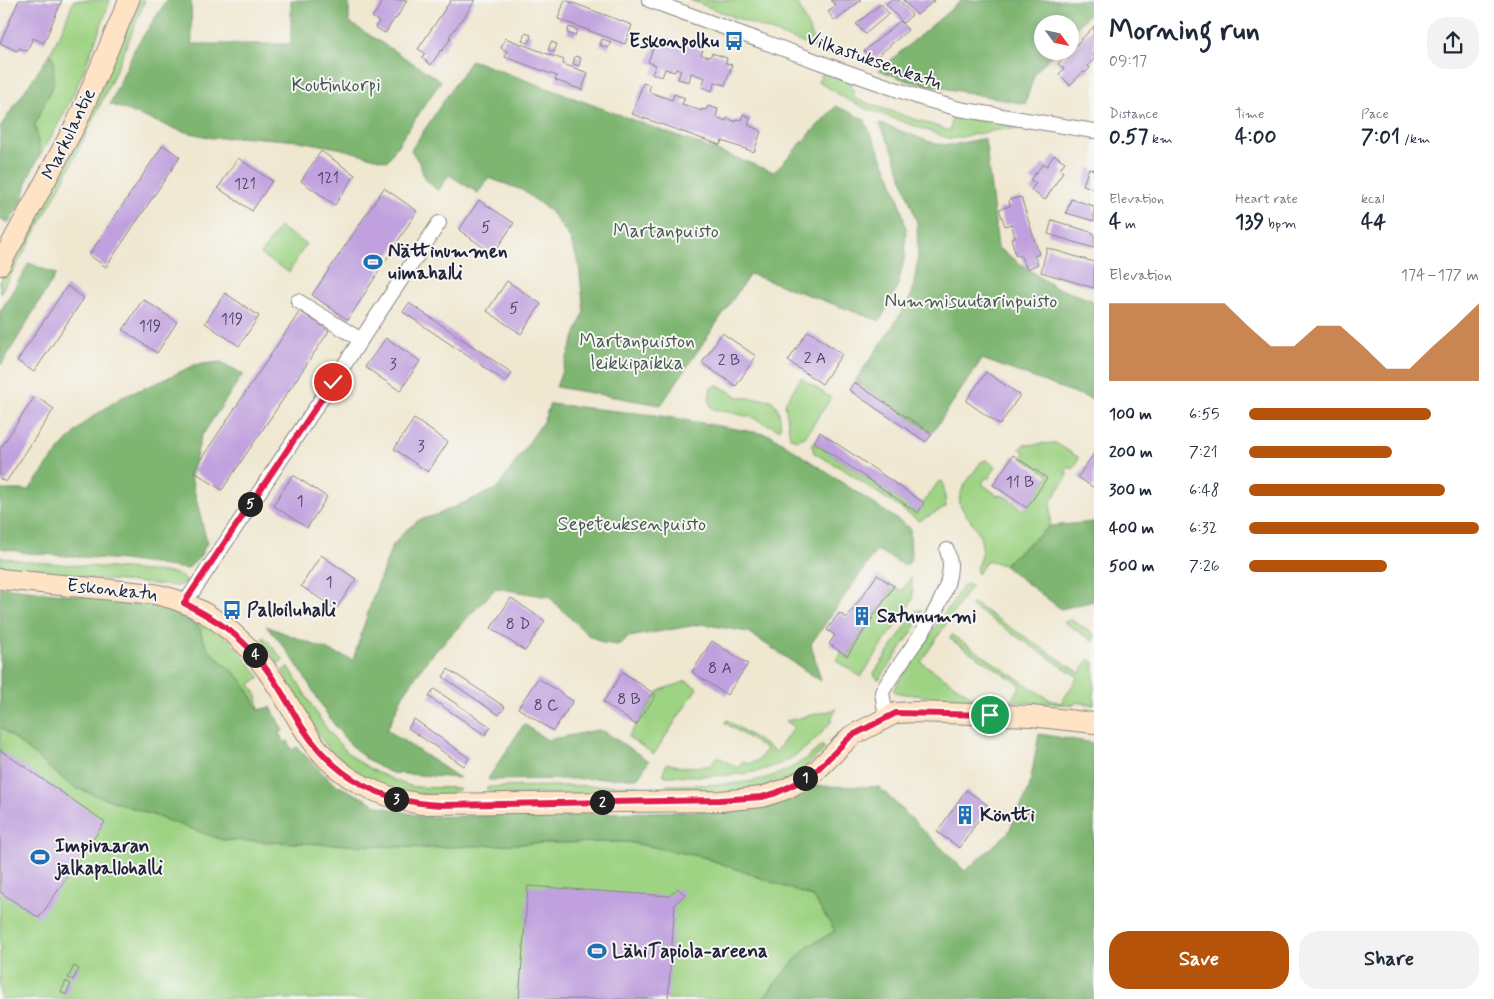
<!DOCTYPE html>
<html lang="en">
<head>
<meta charset="utf-8">
<style>
	body { margin:0; font-family:Mynerve,sans-serif; background:#f2f2f3; color:#1f2937; height:100vh; display:flex; flex-direction:column; font-size:19px; white-space:nowrap }
	* { box-sizing:border-box; margin:0 }
	p { font-size:16px; color:#747a83 }
	.icon { flex:none; width:28px; height:28px; fill:none; stroke:currentColor; stroke-width:2; stroke-linecap:round; stroke-linejoin:round }
	.map { position:relative; flex:1; overflow:hidden }
	.panel { display:flex; flex-direction:column; background:#fff; width:400px }
	.panel>* { flex:none }
	.needle { width:32px; rotate:123deg }
	.controls { position:absolute; left:1034px; top:15px; display:grid; gap:10px }
	.controls a { display:grid; place-items:center; width:45px; height:45px; border-radius:50%; background:#fff; box-shadow:0 2px 8px #0003; font-size:25px }
	.pin { position:absolute; display:grid; place-items:center; width:42px; height:42px; color:#fff; margin:-21px; border:2px solid #fff; border-radius:50%; box-shadow:0 1px 5px #0007 }
	.km { position:absolute; width:25px; height:25px; margin:-12px; border-radius:50%; background:#222; color:#fff; font-size:14px; line-height:25px; text-align:center }
	.round { display:grid; place-items:center; flex:none; width:52px; height:52px; border-radius:20px; background:#f2f2f3 }
	.head { display:flex; align-items:center; justify-content:space-between; height:85px; padding:0 15px }
	h1 { font-size:28px; font-weight:800; line-height:38px }
	.figures { display:grid; grid-template-columns:repeat(3,1fr); gap:8px; height:85px; padding:5px 15px }
	.figures div { display:grid; align-content:center }
	.figures b { font-size:21px; font-weight:800 }
	.figures small { font-size:14px; font-weight:400 }
	.figures p { font-size:14px }
	.chart { height:140px; padding:10px 15px }
	.chart p { display:flex; justify-content:space-between }
	.chart svg { width:100%; height:90px; margin-top:5px; fill:#b45309; opacity:.7 }
	.cta { display:flex; gap:10px; margin-top:auto; padding:10px 15px }
	.cta a { flex:1; height:58px; border-radius:20px; background:#b45309; color:#fff; font-size:20px; font-weight:800; line-height:58px; text-align:center }
	.cta a+a { background:#f2f2f3; color:#1f2937 }
	ul { padding:0 15px; list-style:none; font-size:16px }
	li { display:grid; grid-template-columns:80px 60px 1fr; align-items:center; height:38px }
	li i { height:12px; border-radius:6px; background:#b45309 }
	main { display:flex; flex:1; min-height:0 }
	.map>svg:first-child { display:block }
</style>
</head>
<body>
<main>
<div class="map">
<svg width="1094" height="999" viewBox="0 0 1094 999">
	<rect width="100%" height="100%" fill="#f6f6f2"/>
	<filter id="ink" filterUnits="userSpaceOnUse"><feTurbulence type="fractalNoise" baseFrequency=".02" numOctaves="2"/><feDisplacementMap in="SourceGraphic" scale="10" xChannelSelector="R" yChannelSelector="G"/><feConvolveMatrix kernelMatrix="1 2 1 2 8 2 1 2 1" color-interpolation-filters="sRGB"/></filter>
	<filter id="wash" filterUnits="userSpaceOnUse"><feTurbulence type="fractalNoise" baseFrequency=".0096" numOctaves="4" result="noise"/><feDisplacementMap in="SourceGraphic" scale="20" xChannelSelector="R" yChannelSelector="G"/><feGaussianBlur stdDeviation="1.12" result="paint"/><feColorMatrix in="noise" values="0 0 0 0 0 0 0 0 0 0 0 0 0 0 0 0 0 1.4 0 .05"/><feComposite in="paint" operator="in"/></filter>
	<g filter="url(#wash)">
		<rect width="100%" height="100%" fill="#efe7d0"/>
		<g fill="#9ed383" stroke="#607a5f">
			<path d="M74 0H109L110 1C91 54 71 108 40 155L35 124 43 106 54 60 50 54 60 34Z"/>
			<path d="M139 0H145C105 102 56 200 0 293V282L51 192 94 104Z"/>
			<path d="M690 0H796L818 49Z"/>
			<path d="M823 73 848 80 852 85 855 99 950 131 952 118 954 117 1031 128 998 130 951 139 867 109 846 99 818 81Z"/>
			<path d="M279 227 306 244 289 272 261 255Z"/>
			<path d="M801 378 831 398 805 437 796 440 790 437 785 403Z"/>
			<path d="M717 385 739 397 771 400C779 406 781 418 780 428L778 429 751 417 713 409C707 404 710 395 711 388Z"/>
			<path d="M814 442 917 512 939 481 943 482 946 507 919 521 846 471 814 453 812 445Z"/>
			<path d="M1056 443 1078 457V461L1073 469 1069 467 1065 473 1068 475 1051 501 1050 526 1003 565 987 560 978 574 976 568C997 528 954 516 960 496 962 486 975 471 981 462L986 460 996 467 988 479 986 477 982 484 997 495 1004 496 1025 510 1049 475 1022 458 1025 452 1020 449 1021 447 1023 445Z"/>
			<path d="M0 557 24 561 173 573 182 577 188 582 176 586 0 570Z"/>
			<path d="M911 577 913 599 861 677 836 660 842 652 848 656 894 586 902 591Z"/>
			<path d="M967 584 971 586 921 662 971 696 1012 700 1021 685 950 639 952 635 1050 700 1061 703 1078 677 971 606 973 603 1080 673 1089 659 1094 662V705L1076 702 1074 705 924 696 897 693 893 690 963 586Z"/>
			<path d="M922 610 916 626 880 679H878L875 676 874 673 916 611Z"/>
			<path d="M173 611C191 614 216 627 229 640 240 651 250 665 260 677L250 684 257 696 259 710C254 701 249 691 243 682 229 664 203 654 200 628Z"/>
			<path d="M1072 620 1094 634V642L1064 622Z"/>
			<path d="M264 637 284 660 278 664 262 638Z"/>
			<path d="M289 667C318 715 335 757 390 778 399 782 407 786 416 787 430 788 444 787 458 788L460 789 450 796 401 793 354 771 324 743 282 671Z"/>
			<path d="M686 681 697 688 654 754 628 737 659 691C668 686 677 686 686 681Z"/>
			<path d="M837 709 831 718 833 719C784 783 737 775 665 776L663 773 667 763 681 767 710 766 717 756 737 768 743 761 748 764 759 760 766 749 725 723 727 720 776 752 794 727 786 721Z"/>
			<path d="M0 727 73 787 223 840 427 848 542 843 627 842 703 857 813 897 835 931 808 946 781 976 763 999H0Z"/>
			<path d="M822 745 825 749C811 762 797 776 779 783 749 794 711 791 679 792L671 791 666 785C726 784 776 790 822 745Z"/>
			<path d="M631 785H638V787L628 794H493L486 789 488 787Z"/>
		</g>
		<g fill="#7eb571" stroke="#506c56">
			<path d="M167 0H191L192 44H291V0H349V22L441 81 387 161 338 148 299 141 250 137 212 138 178 130 110 104 135 48Z"/>
			<path d="M962 0H1094V9L1070 35V24H1042V51H1055L1035 73 1025 104 908 81 879 70Z"/>
			<path d="M50 54 54 60 53 85 35 124 40 155 28 178 23 200 9 222 0 220V127Z"/>
			<path d="M471 60 774 172 836 106 864 119 890 175 900 203 906 229 905 256 898 285 880 321 750 274 661 405 556 387 584 312 579 265 570 238 550 211 522 190 489 178 478 193 449 175 438 191 424 178 420 164 411 150Z"/>
			<path d="M879 123 936 144 953 145 985 138 998 248 1054 287 1094 301V400L982 359 932 433 855 381 893 326 912 294 918 259 917 223 893 151Z"/>
			<path d="M29 263 56 274 2 364H0V312Z"/>
			<path d="M221 362 243 374 201 437 191 477 207 543 199 558 187 569 124 560 27 553 0 548V490H29L55 455 84 423 120 398 157 383 194 365Z"/>
			<path d="M550 404 655 415 771 435 910 528 911 558 908 564 904 565 877 550 811 644 821 681 748 632 702 624 629 637 618 645 603 643 588 635 549 597 496 588 428 659 403 695 387 730 460 778 392 773C343 754 324 706 297 665 288 651 277 638 266 626L353 660 372 600 392 546 405 531 419 520 436 515 498 488 544 420Z"/>
			<path d="M1094 522V601L1061 609 1003 565 1050 526Z"/>
			<path d="M0 587 154 604 173 611 200 628C202 654 229 664 243 682 249 691 254 701 259 710L271 707 283 731 279 733 284 742 288 741 292 750 297 747 333 783 379 806 424 817 738 810 768 806 814 786 879 787 965 871 1008 833 1029 789 1039 734 1094 743V999H763L781 976 808 946 835 931 813 897 703 857 627 842 542 843 427 848 223 840 73 787 0 727Z"/>
			<path d="M524 724 547 740 598 730 605 732 649 761 639 776 636 778 490 780 488 779Z"/>
		</g>
		<g id="blocks">
			<g fill="#c0a0de">
				<path d="M19 0H62L44 43 33 38 27 51 19 48 17 51 0 43Z"/>
				<path d="M384 0H407L396 19 395 18 385 33 375 27 379 22 372 17Z"/>
				<path d="M451 0H475L463 19H462L449 37 451 38 442 51 441 50 431 65 422 58 425 53 418 49Z"/>
				<path d="M565 0 632 25 625 44 558 19Z"/>
				<path d="M831 0H861L835 21 828 12 836 6Z"/>
				<path d="M891 0H899L912 15 903 23 886 4Z"/>
				<path d="M903 0H935L917 15Z"/>
				<path d="M881 4 889 14 865 34 856 24Z"/>
				<path d="M900 21 908 30 872 61 864 51Z"/>
				<path d="M1094 26V59L1088 66 1090 68 1085 73 1083 72 1070 85 1059 74 1064 69 1058 64Z"/>
				<path d="M569 27 577 30 575 36 567 33Z"/>
				<path d="M525 33 531 35 529 43 522 41Z"/>
				<path d="M505 38 564 60 563 64 588 73 582 90 555 80 557 76 505 57 507 51 501 48Z"/>
				<path d="M602 39 611 42 608 48 600 45Z"/>
				<path d="M662 40 686 48 687 44 703 50 701 55 710 57 712 53 727 58 726 63 732 65 725 85 715 82 712 91 702 87 705 78 691 73 689 82 678 79 681 70 676 68 675 72 665 69 662 77 652 74 656 65 648 62 655 43 660 45Z"/>
				<path d="M551 42 557 44 554 52 548 50Z"/>
				<path d="M575 56 581 58 579 66 573 64Z"/>
				<path d="M643 83 650 85 649 92 672 100 674 94 685 98 682 104 702 111V109L706 110 708 106 718 109 716 117 726 121 727 118 736 122V119L741 120 743 114 751 118 748 125 761 131 754 152 722 141 720 145 632 114Z"/>
				<path d="M163 145 180 157 106 267 89 255Z"/>
				<path d="M321 151 355 175 335 205 301 181Z"/>
				<path d="M1054 155 1065 162 1060 169 1063 172 1045 200 1031 190 1036 183 1030 180 1043 164 1047 166Z"/>
				<path d="M238 158 272 181 252 211 218 188Z"/>
				<path d="M1089 168 1094 170V189L1083 185Z"/>
				<path d="M384 188 417 211 348 320 312 295Z"/>
				<path d="M1021 197 1039 254 1034 256 1038 264 1027 269 1020 255 1016 256 1011 238 1015 237 1011 224 1005 226 999 209 1010 206 1009 200Z"/>
				<path d="M1071 199 1094 206V221L1066 213Z"/>
				<path d="M479 200 514 223 493 254 459 230Z"/>
				<path d="M1052 220 1094 233V248L1048 234Z"/>
				<path d="M1047 248 1094 262V288L1041 272Z"/>
				<path d="M507 281 541 304 521 334 487 311Z"/>
				<path d="M67 286 84 298 34 372 17 361Z"/>
				<path d="M225 293 259 316 239 346 205 323Z"/>
				<path d="M143 299 177 322 157 353 123 330Z"/>
				<path d="M409 303 512 373 506 382 403 312Z"/>
				<path d="M300 311 329 331 222 490 193 471Z"/>
				<path d="M808 331 842 354 822 384 788 361Z"/>
				<path d="M722 333 756 356 736 386 702 363Z"/>
				<path d="M386 338 420 361 400 391 365 367Z"/>
				<path d="M986 372 1020 395 1000 425 966 401Z"/>
				<path d="M854 382 932 434 926 442 849 390Z"/>
				<path d="M35 396 54 409 6 482 0 479V449Z"/>
				<path d="M414 419 448 442 428 472 394 449Z"/>
				<path d="M820 432 924 503 918 513 814 442Z"/>
				<path d="M1094 453V488L1078 477Z"/>
				<path d="M1013 455 1047 478 1027 508 993 485Z"/>
				<path d="M293 475 327 497 307 528 273 505Z"/>
				<path d="M321 555 356 579 336 609 301 586Z"/>
				<path d="M877 575 894 586 847 656 829 644 835 635 827 630 839 613 847 618Z"/>
				<path d="M511 598 545 621 525 651 491 628Z"/>
				<path d="M712 641 748 664 727 695 692 672Z"/>
				<path d="M448 669 505 707 499 715 443 677Z"/>
				<path d="M623 672 656 695 636 725 603 702Z"/>
				<path d="M538 678 573 701 553 731 518 708Z"/>
				<path d="M434 689 491 727 485 735 429 697Z"/>
				<path d="M414 719 469 758 464 766 408 728Z"/>
				<path d="M0 750 105 822 39 918 0 892Z"/>
				<path d="M966 790 988 805 960 848 937 832Z"/>
				<path d="M528 886 669 896 678 888 685 895 675 904 668 999H519Z"/>
				<path d="M74 966 79 969 73 980 68 978Z"/>
				<path d="M66 981 71 984 66 995 61 992Z"/>
			</g>
		</g>
	</g>
	<g filter="url(#ink)">
		<use href="#blocks" fill-opacity="0" stroke="#888486" stroke-width="1"/>
		<g fill="none" stroke-linecap="round" stroke-linejoin="round">
			<g stroke="#888486" stroke-width="16">
				<g id="street">
					<path d="M649 0 830 66 921 98 959 109 1094 131"/>
					<path d="M298 301 361 340"/>
					<path d="M185 603 439 223"/>
					<path d="M886 718 882 692C901 657 950 606 950 565 950 560 948 555 947 550"/>
				</g>
			</g>
			<g stroke="#888486" stroke-width="22">
				<g id="secondary">
					<path d="M0 265 77 122 129 0"/>
					<path d="M0 579 154 594C202 603 243 635 270 675 286 697 298 723 315 745 341 780 381 798 422 804L720 801 762 797 786 789 808 777 818 769 851 736 896 713 915 712 1031 716 1094 723"/>
				</g>
			</g>
			<use href="#street" stroke="#fff" stroke-width="14"/>
			<use href="#secondary" stroke="#fee4c5" stroke-width="20"/>
		</g>
	</g>
	<g fill="none" stroke-linecap="round" stroke-linejoin="round" filter="url(#ink)">
		<g stroke="#fff" stroke-width="10">
			<path id="route" d="M333 382 184 603C211 617 235 631 254 654 274 676 287 702 302 727 335 778 380 802 441 805L720 800 762 797 776 793 797 783 818 769 851 736 896 713 990 715"/>
		</g>
		<use href="#route" stroke="#e11d48" stroke-width="6"/>
	</g>
	<defs>
		<g id="bus-bare" transform="scale(1.5)"><path d="M-5-6H5V4H4V6H2V4H-2V6H-4V4H-5ZM-3.5-4V0h7V-4ZM-3.5 1.2v1.5H-2V1.2ZM2 1.2v1.5H3.5V1.2Z" fill="#1f6fb2" stroke="#f6f6f2" stroke-width="2.5" paint-order="stroke"/></g>
		<g id="stadium-bare" transform="scale(1.5)"><path d="M0-5a6.5 5 0 1 0 0 10a6.5 5 0 1 0 0-10ZM-3.5-1.8h7v3.6h-7Z" fill="#1f6fb2" stroke="#f6f6f2" stroke-width="2.5" paint-order="stroke"/></g>
		<g id="building-bare" transform="scale(1.5)"><path d="M-4-6H4V6H1V3H-1V6H-4ZM-2.5-4.3h1.7v1.8h-1.7ZM.8-4.3h1.7v1.8H.8ZM-2.5-1h1.7V.8h-1.7ZM.8-1h1.7V.8H.8Z" fill="#1f6fb2" stroke="#f6f6f2" stroke-width="2.5" paint-order="stroke"/></g>
	</defs>
	<g fill-rule="evenodd">
		<use href="#bus-bare" x="734" y="41"/>
		<use href="#stadium-bare" x="373" y="262"/>
		<use href="#bus-bare" x="232" y="610"/>
		<use href="#building-bare" x="862" y="616"/>
		<use href="#building-bare" x="965" y="815"/>
		<use href="#stadium-bare" x="40" y="857"/>
		<use href="#stadium-bare" x="597" y="951"/>
	</g>
	<g text-anchor="middle" dominant-baseline="central" stroke-width="4" stroke-linejoin="round" paint-order="stroke">
		<g font-size="16" fill="#4a4264">
			<text x="328" y="178">121</text>
			<text x="245" y="184">121</text>
			<text x="486" y="227">5</text>
			<text x="514" y="308">5</text>
			<text x="232" y="319">119</text>
			<text x="150" y="326">119</text>
			<text x="815" y="358">2 A</text>
			<text x="729" y="360">2 B</text>
			<text x="393" y="364">3</text>
			<text x="421" y="446">3</text>
			<text x="1020" y="482">11 B</text>
			<text x="300" y="501">1</text>
			<text x="329" y="582">1</text>
			<text x="518" y="624">8 D</text>
			<text x="720" y="668">8 A</text>
			<text x="629" y="699">8 B</text>
			<text x="546" y="705">8 C</text>
		</g>
		<g font-size="19" font-weight="bold" fill="#22223b" stroke="#f6f6f2" text-anchor="start">
			<text x="719" y="41" text-anchor="end">Eskonpolku</text>
			<text x="388" y="251">Nättinummen<tspan x="388" dy="22">uimahalli</tspan></text>
			<text x="247" y="610">Palloiluhalli</text>
			<text x="877" y="616">Satunummi</text>
			<text x="980" y="815">Köntti</text>
			<text x="55" y="846">Impivaaran<tspan x="55" dy="22">jalkapallohalli</tspan></text>
			<text x="612" y="951">LähiTapiola-areena</text>
		</g>
		<g font-size="19" fill="#22223b" stroke="#f6f6f2">
			<text transform="translate(874 61) rotate(19)">Vilkastuksenkatu</text>
			<text transform="translate(69 134) rotate(-64)">Markulantie</text>
			<text transform="translate(112 590) rotate(6)">Eskonkatu</text>
		</g>
		<g font-size="19" fill="#475751" stroke="#f6f6f2">
			<text x="336" y="85">Koutinkorpi</text>
			<text x="666" y="231">Martanpuisto</text>
			<text x="971" y="301">Nummisuutarinpuisto</text>
			<text x="637" y="341">Martanpuiston<tspan x="637" dy="22">leikkipaikka</tspan></text>
			<text x="632" y="524">Sepeteuksenpuisto</text>
		</g>
	</g>
</svg>
<div class="controls">
<a><svg class="needle" viewBox="-14 -14 28 28"><path d="M0-13l5 13h-10z" fill="#e53935"/><path d="M0 13l5-13h-10z" fill="#747a83"/></svg></a>
</div>
<div class="pin" style="left:990px;top:715px;background:#1e9e55"><svg class="icon" aria-label="arrive" viewBox="0 0 24 24"><path d="M6 21V4h12l-3 4 3 4H6"/></svg></div>
<div class="pin" style="left:333px;top:382px;background:#d93025"><svg class="icon" aria-label="check" viewBox="0 0 24 24"><path d="M5 12l5 5 9-10"/></svg></div>
<b class="km" style="left:805px;top:778px">1</b>
<b class="km" style="left:602px;top:802px">2</b>
<b class="km" style="left:396px;top:799px">3</b>
<b class="km" style="left:255px;top:655px">4</b>
<b class="km" style="left:250px;top:504px">5</b>
</div>
<section class="panel">
<div class="head"><div><h1>Morning run</h1><p>09:17</p></div><a class="round"><svg class="icon" aria-label="share" viewBox="0 0 24 24"><path d="M12 15V3M7 8l5-5 5 5M5 13v7h14v-7"/></svg></a></div>
<div class="figures">
<div><p>Distance</p><b>0.57<small> km</small></b></div>
<div><p>Time</p><b>4:00</b></div>
<div><p>Pace</p><b>7:01<small> /km</small></b></div>
</div>
<div class="figures">
<div><p>Elevation</p><b>4<small> m</small></b></div>
<div><p>Heart rate</p><b>139<small> bpm</small></b></div>
<div><p>kcal</p><b>44</b></div>
</div>
<div class="chart"><p><span>Elevation</span>174–177 m</p>
<svg viewBox="0 0 160 44" preserveAspectRatio="none"><path d="M0 44V6L10 6L20 6L30 6L40 6L50 6L60 17L70 27L80 27L90 17L100 17L110 27L120 38L130 38L140 27L150 17L160 6V44z"/></svg>
</div>
<ul>
<li><b>100 m</b>6:55<i style="width:79%"></i></li>
<li><b>200 m</b>7:21<i style="width:62%"></i></li>
<li><b>300 m</b>6:48<i style="width:85%"></i></li>
<li><b>400 m</b>6:32<i style="width:100%"></i></li>
<li><b>500 m</b>7:26<i style="width:60%"></i></li>
</ul>
<div class="cta"><a>Save</a><a>Share</a></div>
</section>
</main>
</body>
</html>
